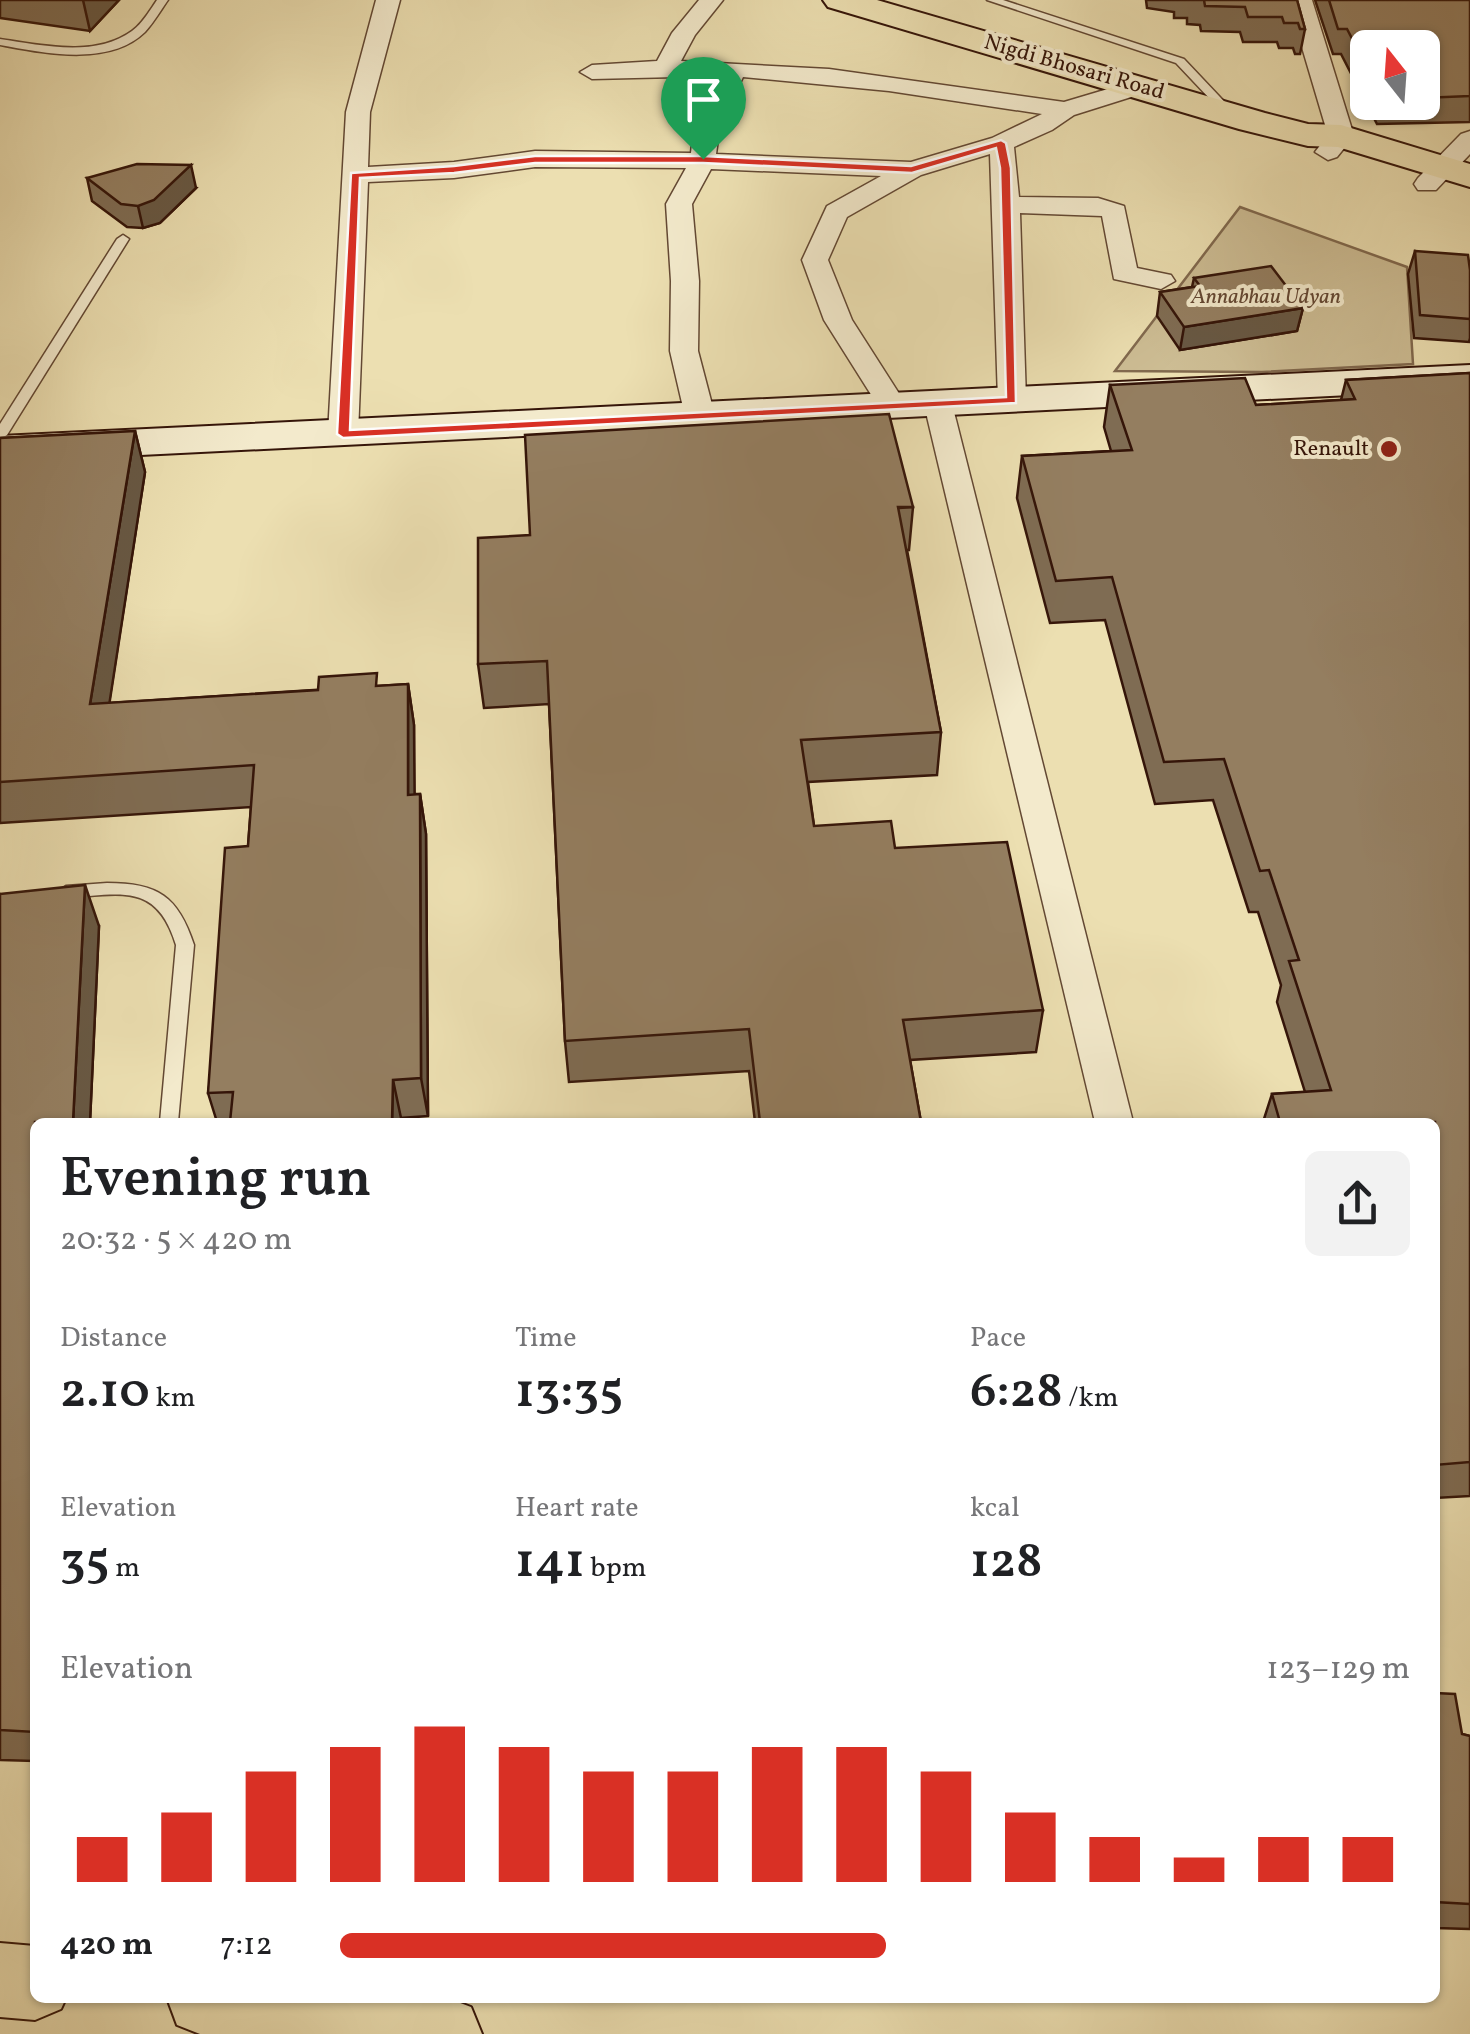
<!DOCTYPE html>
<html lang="en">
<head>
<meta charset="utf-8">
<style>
	body { margin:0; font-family:Vollkorn,serif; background:#f2f2f2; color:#202124; height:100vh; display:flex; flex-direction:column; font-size:38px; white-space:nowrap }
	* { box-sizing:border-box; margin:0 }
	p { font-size:32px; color:#757577 }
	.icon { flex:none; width:55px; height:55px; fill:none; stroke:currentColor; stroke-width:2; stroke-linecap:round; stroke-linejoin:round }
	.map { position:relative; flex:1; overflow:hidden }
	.sheet { position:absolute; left:30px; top:1118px; width:1410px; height:885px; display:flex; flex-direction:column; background:#fff; border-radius:15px; box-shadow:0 2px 8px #0004 }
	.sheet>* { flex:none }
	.needle { width:65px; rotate:343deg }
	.fabs { position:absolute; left:1350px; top:30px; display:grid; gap:20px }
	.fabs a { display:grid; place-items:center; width:90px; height:90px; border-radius:15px; background:#fff; box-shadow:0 2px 8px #0004; font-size:50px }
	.pin { position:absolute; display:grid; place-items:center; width:85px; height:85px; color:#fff; margin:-102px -42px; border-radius:50% 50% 50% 0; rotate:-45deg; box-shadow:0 0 10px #0007 }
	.pin .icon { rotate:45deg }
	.round { display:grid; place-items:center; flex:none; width:105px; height:105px; border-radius:15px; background:#f2f2f2 }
	.head { display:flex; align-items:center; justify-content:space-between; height:170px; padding:0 30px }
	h1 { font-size:55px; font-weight:600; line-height:75px }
	.stats { display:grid; grid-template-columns:repeat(3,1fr); gap:15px; height:170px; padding:10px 30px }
	.stats div { display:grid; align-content:center }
	.stats b { font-size:50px; font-weight:600 }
	.stats small { font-size:28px; font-weight:400 }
	.stats p { font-size:28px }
	.chart { height:280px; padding:20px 30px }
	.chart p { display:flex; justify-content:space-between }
	.chart svg { width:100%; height:180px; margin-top:10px; stroke:#d93025; stroke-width:6 }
	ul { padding:0 30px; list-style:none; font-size:32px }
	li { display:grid; grid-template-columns:160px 120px 1fr; align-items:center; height:75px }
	li i { height:25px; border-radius:12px; background:#d93025 }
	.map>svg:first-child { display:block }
</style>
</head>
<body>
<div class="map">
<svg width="1470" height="2034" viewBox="0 0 1470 2034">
	<rect width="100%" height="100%" fill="#ecdfb1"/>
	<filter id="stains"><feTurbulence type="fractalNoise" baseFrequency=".002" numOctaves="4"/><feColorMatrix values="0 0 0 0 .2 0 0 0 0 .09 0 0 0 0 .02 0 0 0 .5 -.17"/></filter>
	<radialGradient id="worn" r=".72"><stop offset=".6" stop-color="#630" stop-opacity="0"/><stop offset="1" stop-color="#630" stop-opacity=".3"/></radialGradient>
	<path fill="#cdbd94" stroke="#81694e" stroke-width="2.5" d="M1240 207 1407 267 1413 364 1262 372 1115 371Z"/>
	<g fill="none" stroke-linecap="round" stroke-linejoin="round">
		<g stroke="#634833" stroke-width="3">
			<g id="lane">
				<path d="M157 0H168C161 10 154 22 145 32 109 67 44 53 0 45V39C41 45 95 58 132 31 143 23 150 10 157 0Z"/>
				<path d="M987 0H1003L1184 59 1236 114 1226 116 1176 63Z"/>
				<path d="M123 235 129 239 7 435 0 439V424L117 239Z"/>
				<path d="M107 883C158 883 178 896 194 945L178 1122H160L176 945C157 882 121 894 66 898L58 892 66 886Z"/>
			</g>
		</g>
		<g stroke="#634833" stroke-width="3">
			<g id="street">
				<path d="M376 0H400L370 112 368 167 454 162 535 151 691 153 694 125 720 76 592 79 580 72 592 65 657 61 672 33 699 0H723L695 35 681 61 829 69 1064 102 1138 80 1147 82 1150 87 1147 92 1074 115 1052 130 1014 147 1019 197 1098 198 1124 206 1137 268 1171 275 1175 281 1161 289 1114 279 1102 216 1020 213 1026 400 1022 406H1002L998 400 990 154 921 175 847 217 828 260 852 320 907 406 902 412H882L824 320 802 260 827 206 881 176 711 169 692 204 699 281 698 351 715 416 710 422H690L685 416 670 351 671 281 666 204 686 168 535 167 454 178 368 182 358 434 353 440H333L328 434 346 112ZM743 77 889 91 1042 114 992 138 911 162 716 154 720 125Z"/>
				<path d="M1288 0H1312L1354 136 1337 157 1328 160 1315 152 1328 135Z"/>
				<path d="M1470 131V154L1436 190H1418L1414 184 1418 178 1461 134Z"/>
				<path d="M938 395 948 398 952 404 1133 1122H1095L924 404 928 398Z"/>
			</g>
		</g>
		<g stroke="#351509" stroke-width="4">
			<path id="secondary" d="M1470 365V389L0 462V436Z"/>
		</g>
		<g stroke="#351509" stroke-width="4">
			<path id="primary" d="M823 0H877L1265 113 1308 124 1341 125 1470 164V187L1338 147 1308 146 1239 129 828 7Z"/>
		</g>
		<g stroke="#351509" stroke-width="4">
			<g id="highway">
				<path d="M0 1943 35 1946V1998H66L61 2009 35 2020 0 2017Z"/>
				<path d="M167 1998H447L471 2007 482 2034H200L177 2025Z"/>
			</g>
		</g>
		<use href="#lane" fill="#f3eacc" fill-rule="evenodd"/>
		<use href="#street" fill="#f3eacc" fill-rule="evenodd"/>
		<use href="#secondary" fill="#f3eacc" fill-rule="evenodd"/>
		<use href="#primary" fill="#ecdfb1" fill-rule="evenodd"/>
		<use href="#highway" fill="#ecdfb1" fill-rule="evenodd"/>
	</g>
	<g fill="#7f6c53" stroke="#351509" stroke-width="2.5" fill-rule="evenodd">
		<path d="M0 0H119L90 31 0 18Z"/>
		<path d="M1146 0H1297L1305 29 1300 54H1295L1293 48H1279L1277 42H1243L1240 32 1201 31 1200 25 1187 24V18H1174V12L1147 8Z"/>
		<path d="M1315 0H1470V122L1377 124 1341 54H1333ZM1368 48H1422V102H1368Z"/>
		<path d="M87 178 196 188 160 223 143 228 127 227 92 201Z"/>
		<path d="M1415 251 1470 270V338L1469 342 1414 338 1408 274Z"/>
		<path d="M1194 278 1303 308 1297 331 1180 350 1157 316 1160 292 1192 287Z"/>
		<path d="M1470 373V1496L1435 1498V1122H1263L1272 1094 1305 1092 1277 1002 1281 985 1258 912H1249L1213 800 1155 804 1105 620 1050 623 1017 498 1022 456 1111 451 1104 427 1110 385 1256 405 1341 400 1346 380Z"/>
		<path d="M135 431 145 472 109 703 408 684 414 725V794H420L426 834 428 1116 401 1118 400 1122H217L208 1093 248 846 251 807 0 823V438Z"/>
		<path d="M913 507 909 550H907L941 732 937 775 808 782 814 826 895 848 1043 1010 1036 1052 910 1060 921 1122H755L749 1071 569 1082 565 1041 549 704 484 708 478 664 530 535Z"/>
		<path d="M0 894 99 926 90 1122H35V1761L0 1760Z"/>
		<path d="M1435 1693 1462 1734 1470 1736V1929L1435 1928Z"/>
	</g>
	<g fill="#685843" stroke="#351509" stroke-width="2.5">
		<path d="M83 0H119L90 31Z"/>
		<path d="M191 165 196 188 160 223 143 228 138 206Z"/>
		<path d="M1303 308 1297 331 1180 350 1184 327Z"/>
		<path d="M135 431 145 472 103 745 90 704Z"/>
		<path d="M408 684 414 725 415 835 408 795Z"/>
		<path d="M420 794 426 834 428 1116 421 1078Z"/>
		<path d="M85 885 99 926 90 1122H73Z"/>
		<path d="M393 1080 401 1118 400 1122H392Z"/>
	</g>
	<g fill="#947e60" stroke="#351509" stroke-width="2.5">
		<path d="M1204 0H1297L1305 29H1300L1298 23H1284L1282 17H1248L1245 7 1205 6Z"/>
		<path d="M1329 0H1470V96L1422 98V48H1368V69L1347 29H1338Z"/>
		<path d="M137 164 191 165 154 200 138 206 121 204 87 178Z"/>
		<path d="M1415 251 1468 255 1470 270V319L1420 315Z"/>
		<path d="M1271 266 1303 308 1184 327 1160 292 1200 286 1194 278Z"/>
		<path d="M1470 373V1462L1435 1465V1122H1280L1272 1094 1331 1090 1289 961 1299 960 1269 870 1260 871 1224 759 1164 762 1112 577 1056 581 1022 456 1132 450 1110 385 1245 378 1256 405 1355 399 1346 380Z"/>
		<path d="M889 414 913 507H898L941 732 801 740 814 826 891 821 895 848 1007 842 1043 1010 903 1020 921 1122H760L749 1029 565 1041 547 661 478 664V538L530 535 525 435Z"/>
		<path d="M135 431 90 704 318 690 319 677 377 673 376 686 408 684V795L420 794 421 1078 393 1080 392 1122H230L233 1092 208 1093 225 848 248 846 254 765 0 782V438Z"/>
		<path d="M85 885 73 1122H35V1732L0 1730V894Z"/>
		<path d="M1435 1693 1455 1694 1462 1734 1470 1736V1904L1435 1902Z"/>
	</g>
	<path fill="#d93025" stroke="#fff" stroke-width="2.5" fill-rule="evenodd" d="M1001 140 1006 143 1011 168 1016 403 343 438 337 434 351 173 454 166 535 156H703L911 166ZM996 148 1000 168 1006 397 350 430 360 178 454 173 535 163H703L912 173Z"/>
	<circle fill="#8f2418" stroke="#f3eacc" stroke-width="4" cx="1389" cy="449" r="10"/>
	<g text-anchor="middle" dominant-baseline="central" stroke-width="8" stroke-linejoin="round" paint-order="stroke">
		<g font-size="22" fill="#351509" stroke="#f3eacc">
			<text transform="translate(1074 68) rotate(16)">Nigdi Bhosari Road</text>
		</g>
		<g font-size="22" font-style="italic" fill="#634733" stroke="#f3eacc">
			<text x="1266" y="297">Annabhau Udyan</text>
		</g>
		<g font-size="22" fill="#351509" stroke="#f3eacc" text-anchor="end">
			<text x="1369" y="449">Renault</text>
		</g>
	</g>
	<rect width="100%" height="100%" filter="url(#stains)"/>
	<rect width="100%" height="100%" fill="url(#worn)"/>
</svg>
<div class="fabs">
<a><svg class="needle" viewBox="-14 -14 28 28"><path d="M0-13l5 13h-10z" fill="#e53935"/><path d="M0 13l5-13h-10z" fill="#757577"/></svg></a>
</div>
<div class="pin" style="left:703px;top:159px;background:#1e9e55"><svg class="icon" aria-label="arrive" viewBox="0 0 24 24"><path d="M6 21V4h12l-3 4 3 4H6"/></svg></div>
<section class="sheet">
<div class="head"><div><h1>Evening run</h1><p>20:32 · 5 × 420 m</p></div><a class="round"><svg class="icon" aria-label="share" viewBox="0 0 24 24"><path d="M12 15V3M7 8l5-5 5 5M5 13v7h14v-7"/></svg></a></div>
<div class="stats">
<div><p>Distance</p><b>2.10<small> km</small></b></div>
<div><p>Time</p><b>13:35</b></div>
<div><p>Pace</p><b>6:28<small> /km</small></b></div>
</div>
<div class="stats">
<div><p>Elevation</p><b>35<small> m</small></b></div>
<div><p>Heart rate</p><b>141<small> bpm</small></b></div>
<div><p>kcal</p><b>128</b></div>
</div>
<div class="chart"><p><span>Elevation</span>123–129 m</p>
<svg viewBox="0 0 160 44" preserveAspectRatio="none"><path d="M5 44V33M15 44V27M25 44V17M35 44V11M45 44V6M55 44V11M65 44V17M75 44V17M85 44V11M95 44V11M105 44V17M115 44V27M125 44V33M135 44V38M145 44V33M155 44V33"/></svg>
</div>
<ul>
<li><b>420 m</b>7:12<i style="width:51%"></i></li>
</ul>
</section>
</div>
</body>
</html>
